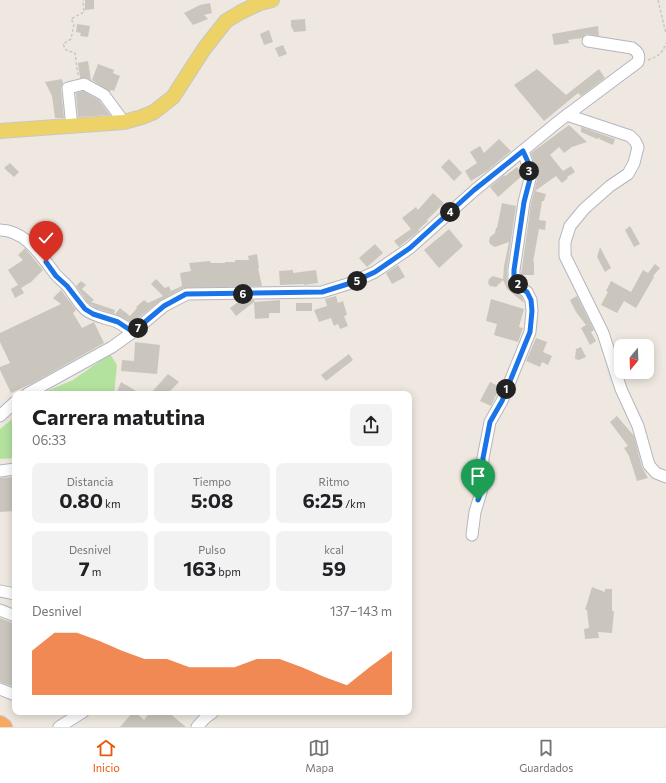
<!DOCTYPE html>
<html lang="es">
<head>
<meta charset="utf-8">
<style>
	body { margin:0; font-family:Commissioner,sans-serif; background:#f2f2f2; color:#202124; height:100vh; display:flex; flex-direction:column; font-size:15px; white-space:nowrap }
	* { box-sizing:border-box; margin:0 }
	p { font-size:13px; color:#757577 }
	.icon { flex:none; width:22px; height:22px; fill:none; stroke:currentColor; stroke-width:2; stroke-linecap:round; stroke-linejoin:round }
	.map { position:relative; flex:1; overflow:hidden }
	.details { position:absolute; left:12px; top:391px; width:400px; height:324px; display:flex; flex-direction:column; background:#fff; border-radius:8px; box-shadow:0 2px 10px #0003 }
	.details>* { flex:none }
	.needle { width:26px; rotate:199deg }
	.controls { position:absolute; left:614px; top:339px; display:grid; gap:8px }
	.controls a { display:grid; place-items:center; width:40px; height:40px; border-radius:8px; background:#fff; box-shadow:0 2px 10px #0003; font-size:20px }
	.pin { position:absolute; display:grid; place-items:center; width:34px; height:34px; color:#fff; margin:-41px -17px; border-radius:50% 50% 50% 0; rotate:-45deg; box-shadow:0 0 4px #0007 }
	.pin .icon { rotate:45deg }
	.km { position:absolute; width:20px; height:20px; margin:-10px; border-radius:50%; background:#222; color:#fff; font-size:11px; line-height:20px; text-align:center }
	.round { display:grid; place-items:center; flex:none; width:42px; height:42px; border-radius:8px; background:#f2f2f2 }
	.head { display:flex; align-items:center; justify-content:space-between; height:68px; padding:0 20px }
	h1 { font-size:22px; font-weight:700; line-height:30px }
	.metrics { display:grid; grid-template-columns:repeat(3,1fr); gap:6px; height:68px; padding:4px 20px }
	.metrics div { display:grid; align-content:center; border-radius:8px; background:#f2f2f2; text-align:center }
	.metrics b { font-size:20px; font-weight:700 }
	.metrics small { font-size:11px; font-weight:400 }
	.metrics p { font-size:11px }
	.chart { height:112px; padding:8px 20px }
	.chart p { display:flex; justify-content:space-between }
	.chart svg { width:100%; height:72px; margin-top:4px; fill:#ea580c; opacity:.7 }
	.menu { display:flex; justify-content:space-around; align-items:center; height:56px; border-top:1px solid #e0e0e0; background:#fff; font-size:11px; color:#757577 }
	.menu a { display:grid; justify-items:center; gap:2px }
	.menu .active { color:#ea580c }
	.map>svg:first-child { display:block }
</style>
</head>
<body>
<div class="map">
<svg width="666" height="727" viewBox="0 0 666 727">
	<rect width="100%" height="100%" fill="#eee8e0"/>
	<g fill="#b3e29f">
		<path d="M110 354 117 365 114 394H40L73 380Z"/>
		<path d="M15 417V458L0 459V429Z"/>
	</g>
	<g fill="#cac6be">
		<path d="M85 0H94V9L85 10Z"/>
		<path d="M210 3 212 13 204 15 208 19 193 25 184 13 200 5Z"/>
		<path d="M305 19 306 31 294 32 291 26V20Z"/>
		<path d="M77 24 90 26 88 37 80 36 81 33 76 32Z"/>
		<path d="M598 26 599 36 586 34 582 38 568 40 569 43 554 45 552 34Z"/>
		<path d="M269 30 273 42 264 45 260 34Z"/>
		<path d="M283 45 287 54 279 57 275 48Z"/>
		<path d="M88 61 91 80 87 78H80L78 63Z"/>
		<path d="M98 64 114 70 113 73 120 76 114 91 111 90 110 92 92 80Z"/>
		<path d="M537 69 566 95 599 69 605 78 581 96 578 93 544 121 514 85Z"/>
		<path d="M62 79 63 83 61 89 64 118H55L52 96 45 82Z"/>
		<path d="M83 91 99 100 110 115 78 117 76 93Z"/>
		<path d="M569 125 587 142 572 147 564 153 559 147 550 155 563 171 571 166 575 172 567 177 568 178 562 183 556 176 535 191 546 194 544 201H542L539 220 546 221 545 230 539 229 533 262H534V275H521L531 203 537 180 536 168 538 167 534 163 531 153Z"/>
		<path d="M581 127 615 139 613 145 599 139 601 137 597 139 581 132Z"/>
		<path d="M499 139 511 151 487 171 471 181 465 171 477 163 470 152 480 146 484 153Z"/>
		<path d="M449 159 462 173 454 181 441 167Z"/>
		<path d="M10 163 19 172 14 177 4 168Z"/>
		<path d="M517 167 523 175 498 197 490 187 504 175 505 176Z"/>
		<path d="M433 193 444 203 427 220 428 221 418 230 419 231 399 247 394 241 411 229 402 218 416 207 418 210Z"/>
		<path d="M502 203 516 206 507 269V279L508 283 516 292 522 297 524 303 507 289 503 280 496 287 490 286 488 283 489 279 493 276 503 279 504 266 509 242 495 247 491 245 489 242 490 237 495 233 496 228H497Z"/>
		<path d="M630 226 640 244 634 247 625 230Z"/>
		<path d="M449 229 463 246 439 268 424 250Z"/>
		<path d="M375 244 383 253 367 267 359 258Z"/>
		<path d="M600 247 611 268 605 272 597 257Z"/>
		<path d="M25 248 43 270 31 282 21 288 24 293 15 298 11 289 18 285 8 270 23 260 18 255Z"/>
		<path d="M257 254 259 268H258L262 286 184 288 160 301 132 323 115 314 120 308 130 316 137 308 136 307 144 300 148 303 163 296 151 284 156 279 165 288 169 286 171 291 182 286 180 273 191 271 189 263 210 261 211 263H225V262H235V260H249L248 256Z"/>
		<path d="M655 264 660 268 653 276 654 277 636 308 624 301 617 313 601 305 608 292 606 291 611 281 631 292 643 270 648 273Z"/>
		<path d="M398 265 405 277 392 284 386 273Z"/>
		<path d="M293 270V273L316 270 318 283 304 285V284L280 285 279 271Z"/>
		<path d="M81 281 86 285 82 289 94 300 91 302 115 310 114 314 96 308 88 303 76 286Z"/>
		<path d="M61 290 76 310 73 313 82 328 94 322 104 343 33 383 11 393 0 370V367L10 363 0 342V333L61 304 53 298Z"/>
		<path d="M336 296 338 303 343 301 347 315 344 316 348 326 340 329 338 324 334 326 331 318 319 322 314 310 327 306 325 299Z"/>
		<path d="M577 296 594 330 591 332 596 341 590 345 581 328 586 325 576 312 570 300Z"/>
		<path d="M491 299 524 309 519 327 523 328 518 342 494 335 497 324 486 321Z"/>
		<path d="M241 300H254L255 302 280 300V313H269V318L255 319 254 302 236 316 230 308Z"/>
		<rect x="296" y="303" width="16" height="8"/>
		<path d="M536 338 547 342 543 352 552 356 548 365 542 362 540 367 526 361Z"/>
		<path d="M135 342 160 345 157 374 121 371 122 360 134 361Z"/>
		<path d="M581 347 586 357 579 360 575 359 576 349Z"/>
		<path d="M349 354 353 360 326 381 321 375Z"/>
		<path d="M168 374 179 382 167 394H150Z"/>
		<path d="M121 382 141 394H116Z"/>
		<path d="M490 382 500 387 491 406 480 401Z"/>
		<path d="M617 416 634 436 642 467 648 478 637 481 629 456 624 448 628 446 610 422Z"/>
		<path d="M15 477V511L0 512V478Z"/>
		<path d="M592 587 605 592V589H612V611H614L612 633 598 632 599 638 585 639 584 629 589 628 587 610H585Z"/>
		<path d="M0 618 15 624V687L0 682Z"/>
		<path d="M133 712H135L144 720 150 712H168L186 727H120Z"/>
	</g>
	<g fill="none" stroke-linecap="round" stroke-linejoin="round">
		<g stroke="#b3b6c0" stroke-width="13">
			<g id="minor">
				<path d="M567 115 630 136 635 141 638 147 634 163 628 174 610 186 584 209 570 226 565 242V256L603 333 621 389 638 426 649 465 656 473 666 477"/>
				<path d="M72 127 68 88 84 84 104 95 124 122"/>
				<path d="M0 230C27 231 41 256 56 275 60 279 65 283 69 288 74 295 79 304 86 310 95 317 107 318 117 322 123 325 128 329 133 332"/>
				<path d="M27 394 112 347 133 332 164 306 187 294 322 292 351 283 375 272 410 248 475 190 559 121 638 62C640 55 638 52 632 48L588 41"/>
				<path d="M0 416 15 402"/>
				<path d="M0 471 15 469"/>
				<path d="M472 535 475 512 482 489 483 458 490 422 502 401 530 332 532 311 531 300 527 292 521 288 514 279V270L524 202 530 179 529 169 523 151"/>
				<path d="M0 591 15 594"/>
				<path d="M0 610 15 616"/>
				<path d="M0 689 15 695"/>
				<path d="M59 727 83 712"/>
				<path d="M197 727 205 718 213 712"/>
			</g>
		</g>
		<g stroke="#c8c8c8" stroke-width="16">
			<path id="major" d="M0 131 124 122 142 117 154 112 173 97 204 49 226 21 241 12 260 3 272 0"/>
		</g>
		<g stroke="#c8c8c8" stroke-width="18">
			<path id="highway" d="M0 724 4 727"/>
		</g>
		<g stroke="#c8c8c8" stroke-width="1.5" stroke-dasharray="3 2" stroke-linecap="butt">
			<path d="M658 0 666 34"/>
			<path d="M648 60C657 57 663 53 666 43"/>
			<path d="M78 75 75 53 66 50 63 44 71 39 74 24 71 19 84 12 83 0"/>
		</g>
		<use href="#minor" stroke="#fff" stroke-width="11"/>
		<use href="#major" stroke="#ecd267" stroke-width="14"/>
		<use href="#highway" stroke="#f9a860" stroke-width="16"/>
	</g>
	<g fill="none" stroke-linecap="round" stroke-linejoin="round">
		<g stroke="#fff" stroke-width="8">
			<path id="route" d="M46 262 56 276 67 286 85 309 93 314 118 322 133 332 164 306 186 294 322 292 351 283 375 272 410 248 474 190 523 151 528 162 530 179 524 202 514 270V279L520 288 527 292 531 300 532 311 530 332 502 401 490 422 483 458 482 489 478 500"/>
		</g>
		<use href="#route" stroke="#1a73e8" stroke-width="5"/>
	</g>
</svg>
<div class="controls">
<a><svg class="needle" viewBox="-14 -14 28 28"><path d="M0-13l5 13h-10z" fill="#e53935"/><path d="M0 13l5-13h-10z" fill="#757577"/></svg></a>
</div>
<div class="pin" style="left:478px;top:500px;background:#1e9e55"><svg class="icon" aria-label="arrive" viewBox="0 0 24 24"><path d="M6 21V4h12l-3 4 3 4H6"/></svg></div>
<div class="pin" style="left:46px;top:262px;background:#d93025"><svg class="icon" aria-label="check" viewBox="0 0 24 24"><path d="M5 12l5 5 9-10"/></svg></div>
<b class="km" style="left:506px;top:389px">1</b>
<b class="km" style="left:518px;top:284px">2</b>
<b class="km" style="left:529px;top:171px">3</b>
<b class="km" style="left:450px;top:212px">4</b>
<b class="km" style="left:357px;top:281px">5</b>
<b class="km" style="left:243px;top:294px">6</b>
<b class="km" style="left:138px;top:328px">7</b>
<section class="details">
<div class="head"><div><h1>Carrera matutina</h1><p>06:33</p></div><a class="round"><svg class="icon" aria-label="share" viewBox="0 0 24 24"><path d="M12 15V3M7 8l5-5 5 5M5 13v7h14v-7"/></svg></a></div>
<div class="metrics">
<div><p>Distancia</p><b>0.80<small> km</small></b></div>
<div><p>Tiempo</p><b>5:08</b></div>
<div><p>Ritmo</p><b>6:25<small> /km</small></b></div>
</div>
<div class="metrics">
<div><p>Desnivel</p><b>7<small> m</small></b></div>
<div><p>Pulso</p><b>163<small> bpm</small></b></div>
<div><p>kcal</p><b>59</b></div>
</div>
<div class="chart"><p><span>Desnivel</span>137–143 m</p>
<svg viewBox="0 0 160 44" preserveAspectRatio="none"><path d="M0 44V17L10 6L20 6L30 11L40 17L50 22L60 22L70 27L80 27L90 27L100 22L110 22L120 27L130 33L140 38L150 27L160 17V44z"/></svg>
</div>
</section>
</div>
<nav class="menu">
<a class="active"><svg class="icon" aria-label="home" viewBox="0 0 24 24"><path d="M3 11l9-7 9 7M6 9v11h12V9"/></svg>Inicio</a>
<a><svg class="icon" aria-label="map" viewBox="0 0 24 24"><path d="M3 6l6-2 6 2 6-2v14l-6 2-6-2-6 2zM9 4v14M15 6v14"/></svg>Mapa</a>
<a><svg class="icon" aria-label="saved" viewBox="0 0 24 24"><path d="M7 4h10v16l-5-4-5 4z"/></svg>Guardados</a>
</nav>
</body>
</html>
